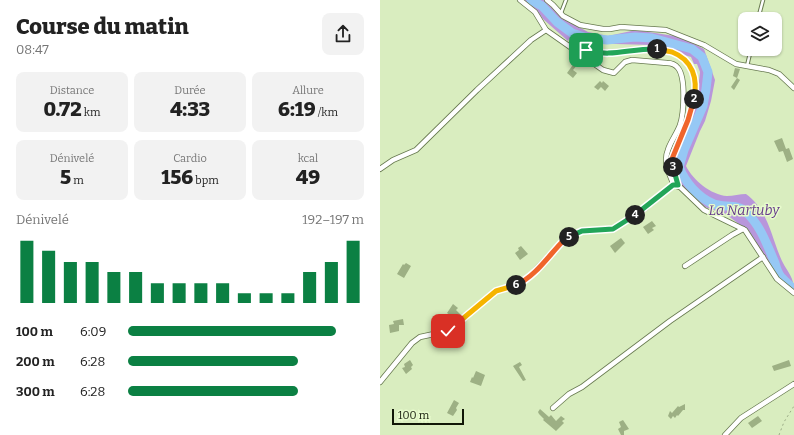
<!DOCTYPE html>
<html lang="fr">
<head>
<meta charset="utf-8">
<style>
	body { margin:0; font-family:Bitter,serif; background:#f2f2f2; color:#222; height:100vh; display:flex; flex-direction:column; font-size:15px; white-space:nowrap }
	* { box-sizing:border-box; margin:0 }
	p { font-size:13px; color:#767676 }
	.icon { flex:none; width:22px; height:22px; fill:none; stroke:currentColor; stroke-width:2; stroke-linecap:round; stroke-linejoin:round }
	.map { position:relative; flex:1; overflow:hidden }
	.panel { display:flex; flex-direction:column; background:#fff; width:380px }
	.panel>* { flex:none }
	.buttons { position:absolute; left:358px; top:12px; display:grid; gap:8px }
	.buttons a { display:grid; place-items:center; width:44px; height:44px; border-radius:8px; background:#fff; box-shadow:0 1px 3px #0004; font-size:20px }
	.scale { position:absolute; left:12px; bottom:10px; width:72px; box-sizing:border-box; padding-left:4px; border:2px solid #111707; border-top:0; font-size:11px; line-height:14px; white-space:nowrap; color:#111707; -webkit-text-stroke:3px #e7fbcc; paint-order:stroke }
	.pin { position:absolute; display:grid; place-items:center; width:34px; height:34px; color:#fff; margin:-17px; border-radius:8px; box-shadow:0 2px 6px #0006 }
	.km { position:absolute; width:20px; height:20px; margin:-10px; border-radius:50%; background:#222; color:#fff; font-size:11px; line-height:20px; text-align:center }
	.round { display:grid; place-items:center; flex:none; width:42px; height:42px; border-radius:8px; background:#f2f2f2 }
	.head { display:flex; align-items:center; justify-content:space-between; height:68px; padding:0 16px }
	h1 { font-size:22px; font-weight:800; line-height:30px }
	.metrics { display:grid; grid-template-columns:repeat(3,1fr); gap:6px; height:68px; padding:4px 16px }
	.metrics div { display:grid; align-content:center; border-radius:8px; background:#f2f2f2; text-align:center }
	.metrics b { font-size:20px; font-weight:800 }
	.metrics small { font-size:11px; font-weight:400 }
	.metrics p { font-size:11px }
	.chart { height:112px; padding:8px 16px }
	.chart p { display:flex; justify-content:space-between }
	.chart svg { width:100%; height:72px; margin-top:4px; stroke:#0b8043; stroke-width:6 }
	ul { padding:0 16px; list-style:none; font-size:13px }
	li { display:grid; grid-template-columns:64px 48px 1fr; align-items:center; height:30px }
	li i { height:10px; border-radius:5px; background:#0b8043 }
	main { display:flex; flex:1; min-height:0 }
	.map>svg:first-child { display:block }
</style>
</head>
<body>
<main>
<section class="panel">
<div class="head"><div><h1>Course du matin</h1><p>08:47</p></div><a class="round"><svg class="icon" aria-label="share" viewBox="0 0 24 24"><path d="M12 15V3M7 8l5-5 5 5M5 13v7h14v-7"/></svg></a></div>
<div class="metrics">
<div><p>Distance</p><b>0.72<small> km</small></b></div>
<div><p>Durée</p><b>4:33</b></div>
<div><p>Allure</p><b>6:19<small> /km</small></b></div>
</div>
<div class="metrics">
<div><p>Dénivelé</p><b>5<small> m</small></b></div>
<div><p>Cardio</p><b>156<small> bpm</small></b></div>
<div><p>kcal</p><b>49</b></div>
</div>
<div class="chart"><p><span>Dénivelé</span>192–197 m</p>
<svg viewBox="0 0 160 44" preserveAspectRatio="none"><path d="M5 44V6M15 44V12M25 44V19M35 44V19M45 44V25M55 44V25M65 44V32M75 44V32M85 44V32M95 44V32M105 44V38M115 44V38M125 44V38M135 44V25M145 44V19M155 44V6"/></svg>
</div>
<ul>
<li><b>100 m</b>6:09<i style="width:88%"></i></li>
<li><b>200 m</b>6:28<i style="width:72%"></i></li>
<li><b>300 m</b>6:28<i style="width:72%"></i></li>
</ul>
</section>
<div class="map">
<svg width="414" height="435" viewBox="0 0 414 435">
	<rect width="100%" height="100%" fill="#d9edbf"/>
	<path fill="#b896db" d="M137 0H164L181 17 208 32 228 36 256 30 301 37 324 49 335 80 331 101 325 121 320 131 306 166C313 180 331 195 347 196 353 196 360 194 366 194 389 211 391 237 402 261 408 273 414 277 414 291L401 282 367 230 347 215 325 207 300 184 294 166 295 155 310 122 317 98 320 72 317 64H314L311 57 271 45 201 43 189 39 188 41 163 19 158 12Z"/>
	<g fill="none" stroke-linecap="round" stroke-linejoin="round">
		<path stroke="#96c8f5" stroke-width="9" d="M151 0 162 6 177 22 192 33 204 37 227 40 255 37 272 38 312 49 322 57 328 72 326 89 323 106 304 150 299 167C305 182 318 198 334 204 344 208 357 203 366 212 381 226 387 245 395 263 396 267 398 273 401 277 405 281 410 285 414 290"/>
	</g>
	<g fill="#9db084">
		<path d="M195 62 198 64 193 70 197 73 193 78 187 73Z"/>
		<path d="M355 68 360 69 357 78 360 80 354 90 351 87 357 78 353 76Z"/>
		<path d="M220 81 222 83 223 81 229 86 225 91 221 87 218 90 214 87Z"/>
		<path d="M402 138 406 149 409 148 413 159 407 162 403 151 399 152 394 141Z"/>
		<path d="M272 221 276 226 272 228 274 230 268 234 263 227Z"/>
		<path d="M241 238 245 243 235 253 230 246Z"/>
		<path d="M141 246 148 254 140 260 135 253 139 250 138 248Z"/>
		<path d="M26 263 31 266 24 278 17 274 23 264 24 265Z"/>
		<path d="M73 304 78 308 76 310 81 315 79 317 75 314 73 317 67 313Z"/>
		<path d="M23 319 24 325H19V331L10 333 9 325 14 324 13 321Z"/>
		<path d="M30 360 33 365 31 367 32 369 26 374 22 368 25 367 24 364Z"/>
		<path d="M409 360 411 366 394 371 392 366Z"/>
		<path d="M140 362 142 365 139 367 146 380 143 381 133 366Z"/>
		<path d="M96 371 105 375 101 386 90 382 92 377 93 378Z"/>
		<path d="M74 400 79 403 76 408 77 410 73 416 67 413Z"/>
		<path d="M305 404V410H303L298 416 297 415 295 418 293 416 291 419 288 416 290 411 292 413 298 406 299 407Z"/>
		<path d="M160 409 169 417 171 415 176 421 181 416 185 419 182 421 184 423 176 431 163 420 164 419 159 414 158 412Z"/>
		<path d="M378 416 382 421 372 428 368 423Z"/>
		<path d="M243 420 249 429 244 431V435H241L238 429 241 427 239 422Z"/>
	</g>
	<g fill="none" stroke-linecap="round" stroke-linejoin="round">
		<g stroke="#67794f" stroke-width="4.5">
			<g id="service">
				<path d="M181 13 186 0"/>
				<path d="M378 19 383 0"/>
				<path d="M367 66 371 49"/>
			</g>
		</g>
		<g stroke="#67794f" stroke-width="6">
			<g id="minor">
				<path d="M140 0 155 12 166 30 223 70 234 73 245 62 252 60 287 63C291 63 295 64 298 68 306 78 304 113 300 125 296 136 286 147 286 160 286 167 290 176 293 183V185L300 187 324 210 365 230 397 279 414 293"/>
				<path d="M167 0 173 5 183 16 200 25 223 29H230L241 27 286 30 324 45 356 64 389 70 399 74 414 88"/>
				<path d="M0 169 13 160 36 150 97 90 151 40 166 30"/>
				<path d="M305 266 352 235 363 229"/>
				<path d="M0 382 32 343 40 337 68 331 116 291 137 285 148 278 184 240 202 231 233 229 263 210 293 185"/>
				<path d="M173 408 189 394 202 387 290 321 383 257"/>
				<path d="M345 435 361 418 414 384"/>
			</g>
		</g>
		<g stroke="#9bab86" stroke-width="1" stroke-dasharray="2 3" stroke-linecap="butt">
			<path d="M202 49C211 51 219 55 229 54 245 53 260 47 277 49 289 50 301 55 308 65 310 68 314 72 315 75 319 92 307 125 300 140 296 150 291 157 293 169"/>
			<path d="M399 435 404 422 414 406"/>
		</g>
		<use href="#service" stroke="#fff" stroke-width="2.5"/>
		<use href="#minor" stroke="#fff" stroke-width="4.5"/>
	</g>
	<g fill="none" stroke-linecap="round" stroke-linejoin="round">
		<g stroke="#fff" stroke-width="8">
			<path id="split-1" d="M206 50C232 58 251 48 277 49"/>
		</g>
		<g stroke="#fff" stroke-width="8">
			<path id="split-2" d="M277 49C282 50 288 51 292 52 313 60 318 79 314 99"/>
		</g>
		<g stroke="#fff" stroke-width="8">
			<path id="split-3" d="M293 167 292 159 308 120 314 99"/>
		</g>
		<g stroke="#fff" stroke-width="8">
			<path id="split-4" d="M255 215 293 185H298L293 167"/>
		</g>
		<g stroke="#fff" stroke-width="8">
			<path id="split-5" d="M189 237 202 231 233 229 255 215"/>
		</g>
		<g stroke="#fff" stroke-width="8">
			<path id="split-6" d="M136 285C156 276 169 255 184 240L189 237"/>
		</g>
		<g stroke="#fff" stroke-width="8">
			<path id="split-7" d="M68 331 116 291 136 285"/>
		</g>
		<use href="#split-1" stroke="#22a559" stroke-width="5"/>
		<use href="#split-2" stroke="#f5b400" stroke-width="5"/>
		<use href="#split-3" stroke="#f0652b" stroke-width="5"/>
		<use href="#split-4" stroke="#22a559" stroke-width="5"/>
		<use href="#split-5" stroke="#22a559" stroke-width="5"/>
		<use href="#split-6" stroke="#f0652b" stroke-width="5"/>
		<use href="#split-7" stroke="#f5b400" stroke-width="5"/>
	</g>
	<g text-anchor="middle" dominant-baseline="central" stroke-width="3" stroke-linejoin="round" paint-order="stroke">
		<g font-size="14" font-style="italic" fill="#673b8c" stroke="#e7fbcc">
			<text x="364" y="210">La Nartuby</text>
		</g>
	</g>
</svg>
<div class="buttons">
<a><svg class="icon" aria-label="layers" viewBox="0 0 24 24"><path d="M12 4l9 5-9 5-9-5zM3 14l9 5 9-5"/></svg></a>
</div>
<div class="scale">100 m</div>
<div class="pin" style="left:206px;top:50px;background:#1e9e55"><svg class="icon" aria-label="arrive" viewBox="0 0 24 24"><path d="M6 21V4h12l-3 4 3 4H6"/></svg></div>
<div class="pin" style="left:68px;top:331px;background:#d93025"><svg class="icon" aria-label="check" viewBox="0 0 24 24"><path d="M5 12l5 5 9-10"/></svg></div>
<b class="km" style="left:277px;top:49px">1</b>
<b class="km" style="left:314px;top:99px">2</b>
<b class="km" style="left:293px;top:167px">3</b>
<b class="km" style="left:255px;top:215px">4</b>
<b class="km" style="left:189px;top:237px">5</b>
<b class="km" style="left:136px;top:285px">6</b>
</div>
</main>
</body>
</html>
